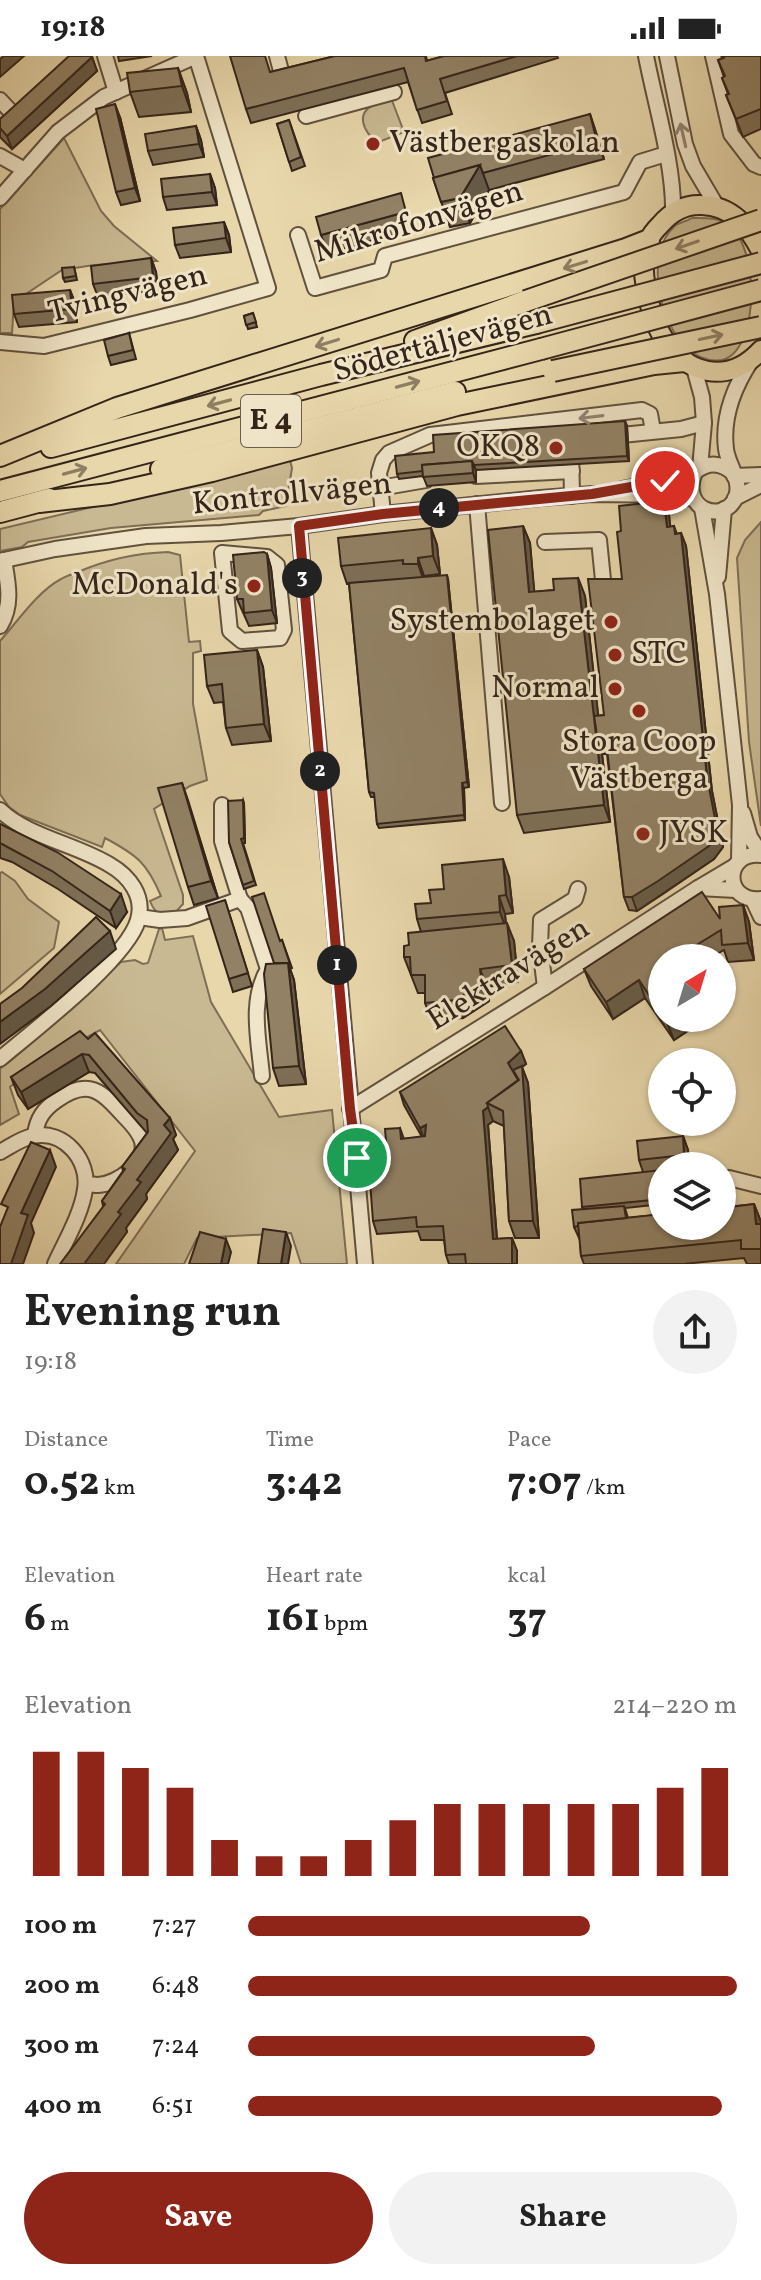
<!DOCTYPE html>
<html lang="en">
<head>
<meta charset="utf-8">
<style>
	body { margin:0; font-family:Vollkorn,serif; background:#f2f2f2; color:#222; height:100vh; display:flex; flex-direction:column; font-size:30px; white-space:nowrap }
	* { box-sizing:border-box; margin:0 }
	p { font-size:26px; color:#767676 }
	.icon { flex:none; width:44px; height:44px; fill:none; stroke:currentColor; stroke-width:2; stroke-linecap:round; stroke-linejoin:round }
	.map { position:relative; height:1208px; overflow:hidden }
	.details { display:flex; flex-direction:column; background:#fff; flex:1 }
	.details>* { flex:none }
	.needle { width:52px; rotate:38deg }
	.buttons { position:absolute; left:648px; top:888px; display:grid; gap:16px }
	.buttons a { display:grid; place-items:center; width:88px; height:88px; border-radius:50%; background:#fff; box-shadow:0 2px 6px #0004; font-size:40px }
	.pin { position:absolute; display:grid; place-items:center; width:68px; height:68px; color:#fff; margin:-34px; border:4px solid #fff; border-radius:50%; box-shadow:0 2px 8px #0007 }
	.km { position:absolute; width:40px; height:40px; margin:-20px; border-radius:50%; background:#222; color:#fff; font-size:22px; line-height:40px; text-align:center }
	.round { display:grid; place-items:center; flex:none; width:84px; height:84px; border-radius:42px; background:#f2f2f2 }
	.head { display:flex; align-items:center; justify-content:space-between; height:136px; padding:0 24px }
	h1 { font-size:44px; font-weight:700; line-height:60px }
	.metrics { display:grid; grid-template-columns:repeat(3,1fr); gap:12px; height:136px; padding:8px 24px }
	.metrics div { display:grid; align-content:center }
	.metrics b { font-size:40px; font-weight:700 }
	.metrics small { font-size:22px; font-weight:400 }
	.metrics p { font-size:22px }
	.chart { height:224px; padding:16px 24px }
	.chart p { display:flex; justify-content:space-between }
	.chart svg { width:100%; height:144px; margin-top:8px; stroke:#8f2418; stroke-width:6 }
	.button { display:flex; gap:16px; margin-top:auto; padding:16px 24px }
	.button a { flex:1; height:92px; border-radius:48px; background:#8f2418; color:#fff; font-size:32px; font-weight:700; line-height:92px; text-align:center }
	.button a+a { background:#f2f2f2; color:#222 }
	ul { padding:0 24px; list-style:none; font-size:26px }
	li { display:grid; grid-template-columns:128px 96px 1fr; align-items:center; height:60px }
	li i { height:20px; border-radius:10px; background:#8f2418 }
	.status { display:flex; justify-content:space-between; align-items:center; height:56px; padding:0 40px; background:#fff; direction:ltr }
	.status svg { height:22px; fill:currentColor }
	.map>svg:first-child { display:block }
</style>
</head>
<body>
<div class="status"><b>19:18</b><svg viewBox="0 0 49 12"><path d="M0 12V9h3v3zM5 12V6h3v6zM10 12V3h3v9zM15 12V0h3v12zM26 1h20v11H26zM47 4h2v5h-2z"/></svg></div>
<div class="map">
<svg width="761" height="1208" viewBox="0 0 761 1208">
	<rect width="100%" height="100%" fill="#e8d7ab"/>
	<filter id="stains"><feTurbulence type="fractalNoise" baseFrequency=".0025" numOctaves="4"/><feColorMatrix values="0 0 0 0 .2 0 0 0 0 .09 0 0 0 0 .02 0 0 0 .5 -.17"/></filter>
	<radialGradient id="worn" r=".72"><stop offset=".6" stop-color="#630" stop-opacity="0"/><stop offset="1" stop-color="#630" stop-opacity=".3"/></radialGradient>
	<g fill="#c9b992" stroke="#7e6e56" stroke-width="2">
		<path d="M391 42 404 76 379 86C372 82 369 80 365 72 356 52 377 47 391 42Z"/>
		<path d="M64 82 101 155 114 170 157 205 94 209 62 214 14 246 12 277H0V153Z"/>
		<path d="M692 162C701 162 713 161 722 165 761 180 761 295 722 304 666 312 637 201 675 170 679 167 687 165 692 162Z"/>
		<path d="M290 404 292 412 286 450 263 455 259 459 111 472 28 486 22 491 0 495V473Z"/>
		<path d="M761 466V770L749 686 737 502 745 484Z"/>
		<path d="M168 496 180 499 189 586 200 585 201 595 193 597V648L207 724 190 730 154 753 183 839V848L173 859C160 859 155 858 150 845L161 840C147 807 137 799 105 782L102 791 20 759 9 751 0 738V585C18 565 37 536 61 523 66 520 73 518 78 516 108 503 136 497 168 496Z"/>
		<path d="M2 816 15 825 28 843 59 866 54 892 0 938V817Z"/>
		<path d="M162 872 165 884 193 880 211 946 279 1061 332 1054 347 1208H301L291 1177 197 1182 184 1208H116L195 1095 100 974 41 1006 10 1031 19 1058 0 1069V1013L121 906 135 904 143 908 148 907 159 873Z"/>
	</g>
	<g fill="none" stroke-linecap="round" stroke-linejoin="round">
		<g stroke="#61513e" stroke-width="18">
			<g id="minor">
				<path d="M105 0 116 36"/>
				<path d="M277 0 281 15"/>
				<path d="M646 0C655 47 674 109 673 156"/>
				<path d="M667 0 685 88 693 110 716 149"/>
				<path d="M713 0 731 78 754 108 761 111"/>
				<path d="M0 44 13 58"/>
				<path d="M306 60 394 36"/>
				<path d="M0 100 25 114"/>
				<path d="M0 142 58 76 104 41 196 0"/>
				<path d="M298 179 315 232 381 214 385 200 624 136 640 106 666 98"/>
				<path d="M0 286 44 290 190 254 268 232 196 0"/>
				<path d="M694 312 702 341 704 367 700 412"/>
				<path d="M612 380 681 373 704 367"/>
				<path d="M571 392 572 440"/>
				<path d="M733 417C720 406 708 406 695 416 679 454 724 469 736 441 742 425 728 409 726 393 722 361 734 331 751 305"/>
				<path d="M476 420 572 415"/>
				<path d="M734 420 761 419"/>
				<path d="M380 432 426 424"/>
				<path d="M622 433 665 425 695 416"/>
				<path d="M735 442 761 429"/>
				<path d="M477 448 502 747"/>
				<path d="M702 452 717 538 740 749 739 805"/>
				<path d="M383 458 379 417 383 404 389 397 430 379 642 354 650 358 653 375"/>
				<path d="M299 470 365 1208"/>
				<path d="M545 486 599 484 603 524"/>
				<path d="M222 497 267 501 277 509 284 574 280 582 242 585 230 575Z"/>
				<path d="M0 505 55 493 146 480 221 477 299 470 383 458 541 442 592 438 675 439 694 443"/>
				<path d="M718 521 724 453"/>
				<path d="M0 570C13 549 8 527 4 504"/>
				<path d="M222 749V785L240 843"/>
				<path d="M0 754C28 781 76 788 110 809 129 820 145 840 138 864 127 903 33 975 0 1003"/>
				<path d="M743 757 750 781 761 798"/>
				<path d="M761 799C723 795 723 847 761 843"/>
				<path d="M698 832 736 834"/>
				<path d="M753 844 761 861"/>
				<path d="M139 861 160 864 187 862 240 843 248 852 268 913C249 945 259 985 262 1020"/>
				<path d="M545 931 540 891 541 864 575 843 578 833"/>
				<path d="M350 1053 545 931 698 832 735 810"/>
				<path d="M35 1079C37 1062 44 1053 57 1044 89 1021 102 1036 124 1060 131 1067 139 1075 142 1085 148 1107 117 1128 98 1129 94 1129 90 1128 86 1128"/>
				<path d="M0 1096C11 1090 22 1082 33 1080 64 1073 90 1105 85 1133 82 1157 65 1186 55 1208"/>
				<path d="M729 1122 761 1130"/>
			</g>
		</g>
		<g stroke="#342419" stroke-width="22">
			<path id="major" d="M761 195C748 170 732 150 702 149 685 148 671 156 660 169 656 173 651 179 649 184 642 198 643 216 646 232 649 248 653 264 661 278 684 319 728 330 761 294"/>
		</g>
		<g stroke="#342419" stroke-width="24">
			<g id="highway">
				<path d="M415 285 526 245"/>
				<path d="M51 391 321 319 536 267"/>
				<path d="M0 400 117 352 626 193 649 184"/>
				<path d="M161 413 455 336"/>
				<path d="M0 435 541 293"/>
				<path d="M39 446 110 438 212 415 457 349 654 308 684 305"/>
				<path d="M0 456 49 443"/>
			</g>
		</g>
		<use href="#minor" stroke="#f0e5c8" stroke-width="14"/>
		<use href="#major" stroke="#e8d7ab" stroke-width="18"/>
		<use href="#highway" stroke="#e8d7ab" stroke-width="20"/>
		<g stroke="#342419" stroke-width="24" stroke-linecap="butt">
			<g id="highway-bridge">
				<path d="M526 245 761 164"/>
				<path d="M536 267 761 207"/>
				<path d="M541 293 761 234"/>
				<path d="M553 315 761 271"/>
			</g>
		</g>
		<use href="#highway-bridge" stroke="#e8d7ab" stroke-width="20"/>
	</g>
	<g fill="#7e6f57" stroke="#342419" stroke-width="2">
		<path d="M118 0H152L119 5Z"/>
		<path d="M335 0H426L427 5 444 0H557L558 2 445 37 452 58 422 67 408 26 251 67 246 53 271 16Z"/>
		<path d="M722 0H761V73L743 81 726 39 728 38 722 22 724 21 718 4 723 2Z"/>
		<path d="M92 1 97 15 12 93 0 81V63Z"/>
		<path d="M178 12 187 37 191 56 139 61 130 36Z"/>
		<path d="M590 58 604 103 489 134 470 167 450 171 433 122Z"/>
		<path d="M120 61 140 145 121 149 116 136Z"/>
		<path d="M289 64 305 110 292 115 277 68Z"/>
		<path d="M196 70 201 84 204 101 153 109 148 95Z"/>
		<path d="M210 118 215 132 217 149 167 154 163 141Z"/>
		<path d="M408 155 413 173 328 197 321 179Z"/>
		<path d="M224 166 229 179 231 196 180 202 175 189Z"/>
		<path d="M151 202 156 216 158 234 98 241 93 228Z"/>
		<path d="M74 211 77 224 65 226 63 222Z"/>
		<path d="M70 234 75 247 77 266 19 271 14 258Z"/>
		<path d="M253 257 257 271 248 273 244 260Z"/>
		<path d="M129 277 136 303 111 309 108 300Z"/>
		<path d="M625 365 627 370 629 405 476 414V426L427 430 423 420 399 423 397 418 434 396Z"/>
		<path d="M669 459 670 471 674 470 677 478 681 477 686 490 712 735 723 791 714 803 663 838 637 855 629 854 624 841 607 698H602L610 766 524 777 517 759 523 470 530 487 534 536 554 534 578 522 585 540 598 660 604 659 622 523Z"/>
		<path d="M431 472 437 489 440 518 424 520 448 523 469 731 464 732 465 764 379 772 377 768 375 741H371L369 736 349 528H347L341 510Z"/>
		<path d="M267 498 271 512 277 567 249 570 237 543Z"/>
		<path d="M257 594 263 611 271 685 232 689 226 672 223 646 214 647 207 630Z"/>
		<path d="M182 727 218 842 194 849 188 831Z"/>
		<path d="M243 744 244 748 245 787H243L256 829 244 833 229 786Z"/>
		<path d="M0 768 127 856 116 872 58 833 12 806 0 802Z"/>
		<path d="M509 821 513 857 505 858 506 867 514 885 518 926 487 931 489 945 463 962 432 965 425 947V937H418L404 901 409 889 421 876 417 863 444 833Z"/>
		<path d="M225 844 252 930 233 936 229 923Z"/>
		<path d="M743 849 749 866 754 904 728 906 724 894 710 902H662V962H707L674 984 645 942 613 963 591 930 584 913 720 863Z"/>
		<path d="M282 884 292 912 290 913 294 924 306 1028 279 1030 273 1012 280 885Z"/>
		<path d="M88 983 170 1062 176 1079 173 1083 178 1094 146 1138 147 1143 126 1172 127 1176 103 1150 102 1145 123 1115 122 1111 147 1077 95 1017 89 1016 28 1053 18 1039 11 1021Z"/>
		<path d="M521 995 526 1008 522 1011 528 1027 539 1182H515L509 1165 504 1070 493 1065 488 1069 497 1183 512 1182 517 1195V1208H449L446 1199 444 1184H421L418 1175 377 1178 373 1165 386 1085 400 1072 404 1083 422 1081 404 1049 400 1036Z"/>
		<path d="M683 1080 688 1094 689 1110H662V1148L625 1152 628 1162 754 1148 761 1166V1208H747L744 1202 683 1208H584L581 1200 580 1184 574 1171 583 1153 582 1151 643 1116 639 1104Z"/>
	</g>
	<g fill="#665a47" stroke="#342419" stroke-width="2">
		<path d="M4 0H24L0 21V3Z"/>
		<path d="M92 1 97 15 12 93 7 80Z"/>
		<path d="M178 12 187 37 191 56 182 30Z"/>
		<path d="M115 48 120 61 140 145 135 132Z"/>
		<path d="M590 58 596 76 604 103 597 86Z"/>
		<path d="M196 70 201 84 204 101 199 88Z"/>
		<path d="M480 109 489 134 470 167 460 142Z"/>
		<path d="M210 118 215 132 217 149 212 136Z"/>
		<path d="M224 166 229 179 231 196 226 182Z"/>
		<path d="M151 202 156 216 158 234 153 221Z"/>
		<path d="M70 234 75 247 77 266 72 253Z"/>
		<path d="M625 365 627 370 629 405 627 400Z"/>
		<path d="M472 405 476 414V426L473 417Z"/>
		<path d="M664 445 669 459 672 485 667 471Z"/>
		<path d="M523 470 530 487 536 554 529 536Z"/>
		<path d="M431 472 437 489 440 518 433 500Z"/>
		<path d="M681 477 686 490 712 735 723 791 714 803 637 855 632 841 707 721Z"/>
		<path d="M267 498 271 512 277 567 272 554Z"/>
		<path d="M418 502 424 520V525L418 508Z"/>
		<path d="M447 519 448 523 469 731 467 726Z"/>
		<path d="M578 522 585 540 601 684H597L602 698 610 766 604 749Z"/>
		<path d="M257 594 263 611 271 685 264 668Z"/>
		<path d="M182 727 188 744 218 842 211 825Z"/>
		<path d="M462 727 464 732 465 764 464 759Z"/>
		<path d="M243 744 244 748 245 787 244 782Z"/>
		<path d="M503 803 509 821 513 857 506 839Z"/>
		<path d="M121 838 127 856 116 872 110 855Z"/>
		<path d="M499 840 505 858 506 873 500 856Z"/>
		<path d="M743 849 749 866 754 904 748 887Z"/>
		<path d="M507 867 514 885 518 926 512 909Z"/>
		<path d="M110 875 116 893 51 950 0 988V966Z"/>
		<path d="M288 907 294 924 306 1028 299 1010Z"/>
		<path d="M480 913 487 931 489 945 463 962 456 944Z"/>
		<path d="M639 924 645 942 613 963 606 946Z"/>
		<path d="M675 962H707L674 984 667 967Z"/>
		<path d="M521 995 526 1008 522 1011 528 1027 539 1182 533 1165 514 1018 508 1007Z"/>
		<path d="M82 998 89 1016 28 1053 21 1036Z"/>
		<path d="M488 1051 493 1065 488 1069 498 1196 493 1183 483 1055Z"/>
		<path d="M170 1062 176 1079 173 1083 178 1094 146 1138 147 1143 126 1172 127 1176 104 1208H84L137 1124 164 1069Z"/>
		<path d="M426 1069 425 1086 420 1072Z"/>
		<path d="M683 1080 688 1094 689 1110 684 1099Z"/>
		<path d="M50 1094 56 1111 31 1167 34 1177 23 1208H11L21 1157Z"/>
		<path d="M754 1148 761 1166V1181L756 1168Z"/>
		<path d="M286 1176 291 1190 288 1208H281Z"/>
		<path d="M512 1182 517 1195V1208H512Z"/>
		<path d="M226 1183 231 1196 228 1208H221Z"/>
	</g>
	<g fill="#928165" stroke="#342419" stroke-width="2">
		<path d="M69 0H91L92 1 7 80 0 72V63Z"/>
		<path d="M230 0H265L270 16 335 0H425L426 5 444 0H517L440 23 447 45 417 54 404 12 246 53Z"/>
		<path d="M723 0H761V53L736 63 726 39 729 38 722 22 725 20 718 4 724 2Z"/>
		<path d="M178 12 182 30 130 36 127 17Z"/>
		<path d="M115 48 135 132 116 136 96 53Z"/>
		<path d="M590 58 597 86 483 117 480 109 434 122 428 102Z"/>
		<path d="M289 64 301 101 289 106 277 68Z"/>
		<path d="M196 70 199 88 148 95 145 78Z"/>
		<path d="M480 109 460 142 441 146 433 122Z"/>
		<path d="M210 118 212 136 163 141 161 123Z"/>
		<path d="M401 137 406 156 321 179 316 161Z"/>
		<path d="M224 166 226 182 175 189 173 172Z"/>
		<path d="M151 202 153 221 93 228 91 210Z"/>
		<path d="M74 211 76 220 63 222 62 212Z"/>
		<path d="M70 234 72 253 14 258 12 239Z"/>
		<path d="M253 257 256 266 246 269 244 260Z"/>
		<path d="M129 277 133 294 108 300 104 284Z"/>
		<path d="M625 365 627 400 474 409 472 405 422 409 423 415 397 418 395 400 434 396 433 379Z"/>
		<path d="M472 405 473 417 423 421 422 409Z"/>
		<path d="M664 445 667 471 674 470 675 478 681 477 707 721 718 778 709 790 658 825 632 841H624L606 684H597L596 672 594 660 604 659 588 523H622L617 476 621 475 619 450Z"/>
		<path d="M523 470 529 536 554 534 553 523 578 522 604 749 517 759 488 474Z"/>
		<path d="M431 472 433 500 418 502V508H403V504L341 510 338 482Z"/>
		<path d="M264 496 267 498 272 554 244 557 243 543H237L233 499Z"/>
		<path d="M447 519 467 726 462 727 464 759 377 768 374 737 369 736 349 527Z"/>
		<path d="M257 594 264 668 226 672 222 628 207 630 204 599Z"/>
		<path d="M182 727 211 825 188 831 158 732Z"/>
		<path d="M243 744 244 782 241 783 254 825 243 829 229 786 228 745Z"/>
		<path d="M0 768 57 796 121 838 110 855 52 815 0 787Z"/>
		<path d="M503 803 506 839 499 840 500 856 417 863 415 848 431 847 429 834 444 833 442 809Z"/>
		<path d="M702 836 720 863 719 851 743 849 748 887 722 889 721 874 690 893 696 902H662V959L639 924 606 946 584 913Z"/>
		<path d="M264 837 280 885 282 884 290 908 288 909V907H274L252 841Z"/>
		<path d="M225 844 248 917 229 923 206 850Z"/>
		<path d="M96 861 110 875 45 933 0 966V948L22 932Z"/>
		<path d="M507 867 512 909 480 913 482 927 456 944 425 947V919H411L410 901H404V890L409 889 408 877Z"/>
		<path d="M288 907 299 1010 273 1012 264 918 266 908Z"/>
		<path d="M664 962H675L667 967Z"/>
		<path d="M505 970 521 995 508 1007 518 1024 487 1047 488 1051 483 1055 493 1183 512 1182V1208H466L465 1198 446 1199 443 1170 417 1171 416 1161 373 1165 367 1086 386 1085 385 1073 400 1072 401 1083 425 1080 426 1069 420 1072 400 1036Z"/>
		<path d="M80 975 88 983 95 977 170 1062 164 1069 171 1077 137 1124 141 1126 118 1156 121 1158 84 1208H60L105 1148 102 1145 125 1113 122 1111 148 1076 147 1064 137 1057 89 999 82 998 21 1036 11 1021Z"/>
		<path d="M522 1010 533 1165H509L503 1055 487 1047 519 1024 513 1014Z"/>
		<path d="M683 1080 684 1099 639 1104 637 1085Z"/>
		<path d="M31 1086 50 1094 21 1157 28 1159 11 1208H0V1171L8 1151 1 1148Z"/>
		<path d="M662 1114V1143L582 1151 580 1123Z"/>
		<path d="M754 1148 756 1168H761V1193H741V1184L581 1200 578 1167 662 1158V1170H722V1152Z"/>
		<path d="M624 1150 626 1162 578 1167V1170L574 1171 572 1154Z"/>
		<path d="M263 1173 286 1176 281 1208H258Z"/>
		<path d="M200 1176 226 1183 221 1208H189Z"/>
	</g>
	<defs><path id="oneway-shaft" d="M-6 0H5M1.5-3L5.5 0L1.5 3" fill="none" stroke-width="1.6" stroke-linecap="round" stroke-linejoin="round" transform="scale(2)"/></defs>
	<g stroke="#928470">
		<use href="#oneway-shaft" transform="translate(683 79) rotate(-103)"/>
		<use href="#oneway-shaft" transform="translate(591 361) rotate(173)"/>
	</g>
	<g stroke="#8e7e62">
		<use href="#oneway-shaft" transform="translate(687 189) rotate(161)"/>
		<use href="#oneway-shaft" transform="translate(575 209) rotate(163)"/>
		<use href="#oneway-shaft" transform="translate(711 281) rotate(-12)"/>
		<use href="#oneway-shaft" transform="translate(327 287) rotate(163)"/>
		<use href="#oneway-shaft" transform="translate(408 328) rotate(-15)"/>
		<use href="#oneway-shaft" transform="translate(219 347) rotate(165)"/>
		<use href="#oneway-shaft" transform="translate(75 415) rotate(-15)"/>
	</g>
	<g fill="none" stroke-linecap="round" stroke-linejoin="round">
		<g stroke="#fff" stroke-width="16">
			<path id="route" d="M357 1102 350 1053 299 470 383 458 592 438 665 425"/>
		</g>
		<use href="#route" stroke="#8f2418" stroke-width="10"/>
	</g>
	<g fill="#8f2418" stroke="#f0e5c8" stroke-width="3">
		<circle cx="373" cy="88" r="8"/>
		<circle cx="556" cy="392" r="8"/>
		<circle cx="254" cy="530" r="8"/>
		<circle cx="611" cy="566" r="8"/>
		<circle cx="615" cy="599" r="8"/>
		<circle cx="615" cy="633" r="8"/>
		<circle cx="639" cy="655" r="8"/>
		<circle cx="643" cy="778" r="8"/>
	</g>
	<g text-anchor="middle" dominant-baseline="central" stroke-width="6" stroke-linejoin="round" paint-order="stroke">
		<rect fill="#f0e5c8" stroke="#6c5e4e" stroke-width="2" x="241" y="339" width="60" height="52" rx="6"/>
		<g font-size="30" font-weight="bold" fill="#342419">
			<text x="271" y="365">E 4</text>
		</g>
		<g font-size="32" fill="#342419" stroke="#f0e5c8" text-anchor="end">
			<text x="389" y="88" text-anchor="start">Västbergaskolan</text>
			<text x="540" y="392">OKQ8</text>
			<text x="238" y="530">McDonald's</text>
			<text x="595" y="566">Systembolaget</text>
			<text x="631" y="599" text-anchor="start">STC</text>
			<text x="599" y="633">Normal</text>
			<text x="639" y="687" text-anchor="middle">Stora Coop<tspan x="639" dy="37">Västberga</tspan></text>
			<text x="659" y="778" text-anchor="start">JYSK</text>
		</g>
		<g font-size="32" fill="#342419" stroke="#f0e5c8">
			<text transform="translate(419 167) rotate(-17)">Mikrofonvägen</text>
			<text transform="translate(128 239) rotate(-14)">Tvingvägen</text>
			<text transform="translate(443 288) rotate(-15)">Södertäljevägen</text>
			<text transform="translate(292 439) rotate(-6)">Kontrollvägen</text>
			<text transform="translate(509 919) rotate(-32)">Elektravägen</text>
		</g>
	</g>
	<rect width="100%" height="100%" filter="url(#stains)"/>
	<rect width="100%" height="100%" fill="url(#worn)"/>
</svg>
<div class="buttons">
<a><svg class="needle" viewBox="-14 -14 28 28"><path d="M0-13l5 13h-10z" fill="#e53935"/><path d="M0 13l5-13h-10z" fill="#767676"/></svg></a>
<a><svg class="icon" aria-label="locate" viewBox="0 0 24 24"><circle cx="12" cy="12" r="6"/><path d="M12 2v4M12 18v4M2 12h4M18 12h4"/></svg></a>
<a><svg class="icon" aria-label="layers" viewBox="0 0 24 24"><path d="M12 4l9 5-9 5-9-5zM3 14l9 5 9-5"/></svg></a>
</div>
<div class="pin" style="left:357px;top:1102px;background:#1e9e55"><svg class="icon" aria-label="arrive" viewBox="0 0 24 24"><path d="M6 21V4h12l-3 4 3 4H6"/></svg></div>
<div class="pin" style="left:665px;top:425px;background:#d93025"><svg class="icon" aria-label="check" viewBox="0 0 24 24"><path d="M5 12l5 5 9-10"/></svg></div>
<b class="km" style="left:337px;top:909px">1</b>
<b class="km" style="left:320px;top:715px">2</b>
<b class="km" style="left:302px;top:522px">3</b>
<b class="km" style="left:439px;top:452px">4</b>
</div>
<section class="details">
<div class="head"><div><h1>Evening run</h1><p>19:18</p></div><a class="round"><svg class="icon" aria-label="share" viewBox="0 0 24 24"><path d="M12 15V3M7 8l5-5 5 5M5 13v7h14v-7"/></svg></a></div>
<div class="metrics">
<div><p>Distance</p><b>0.52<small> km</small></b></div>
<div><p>Time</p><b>3:42</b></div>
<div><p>Pace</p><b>7:07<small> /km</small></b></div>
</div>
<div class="metrics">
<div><p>Elevation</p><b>6<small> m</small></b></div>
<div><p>Heart rate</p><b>161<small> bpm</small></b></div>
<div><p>kcal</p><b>37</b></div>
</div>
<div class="chart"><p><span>Elevation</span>214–220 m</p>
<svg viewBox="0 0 160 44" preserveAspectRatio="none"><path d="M5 44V6M15 44V6M25 44V11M35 44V17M45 44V33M55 44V38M65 44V38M75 44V33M85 44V27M95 44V22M105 44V22M115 44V22M125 44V22M135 44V22M145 44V17M155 44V11"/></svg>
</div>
<ul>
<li><b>100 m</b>7:27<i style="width:70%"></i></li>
<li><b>200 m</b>6:48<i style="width:100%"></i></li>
<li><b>300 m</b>7:24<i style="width:71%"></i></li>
<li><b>400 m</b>6:51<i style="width:97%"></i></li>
</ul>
<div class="button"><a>Save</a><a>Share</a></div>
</section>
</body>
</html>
